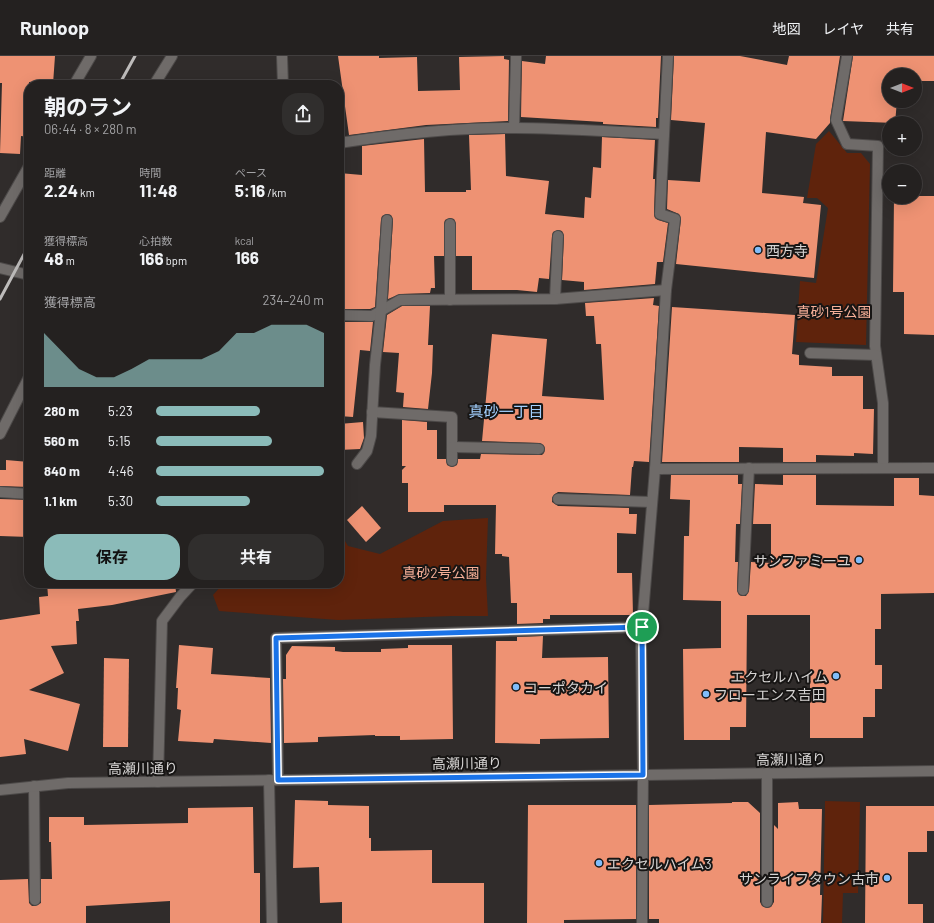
<!DOCTYPE html>
<html lang="ja">
<head>
<meta charset="utf-8">
<style>
	body { margin:0; font-family:Barlow,"Noto Sans JP",sans-serif; background:#302e2d; color:#f1f3f6; height:100vh; display:flex; flex-direction:column; font-size:15px; white-space:nowrap }
	* { box-sizing:border-box; margin:0 }
	p { font-size:13px; color:#a3a3a5 }
	.icon { flex:none; width:22px; height:22px; fill:none; stroke:currentColor; stroke-width:2; stroke-linecap:round; stroke-linejoin:round }
	.map { position:relative; flex:1; overflow:hidden }
	.side { position:absolute; left:24px; top:24px; width:320px; height:508px; display:flex; flex-direction:column; background:#242120; border-radius:16px; box-shadow:0 4px 16px #0002,0 0 0 1px #413e3e }
	.side>* { flex:none }
	.needle { width:26px; rotate:90deg }
	.controls { position:absolute; left:882px; top:12px; display:grid; gap:8px }
	.controls a { display:grid; place-items:center; width:40px; height:40px; border-radius:50%; background:#242120; box-shadow:0 4px 16px #0002,0 0 0 1px #413e3e; font-size:20px }
	.pin { position:absolute; display:grid; place-items:center; width:34px; height:34px; color:#fff; margin:-17px; border:2px solid #fff; border-radius:50%; box-shadow:0 1px 4px #0007 }
	.round { display:grid; place-items:center; flex:none; width:42px; height:42px; border-radius:16px; background:#302e2d }
	.summary { display:flex; align-items:center; justify-content:space-between; height:68px; padding:0 20px }
	h1 { font-size:22px; font-weight:700; line-height:30px }
	.metrics { display:grid; grid-template-columns:repeat(3,1fr); gap:6px; height:68px; padding:4px 20px }
	.metrics div { display:grid; align-content:center }
	.metrics b { font-size:17px; font-weight:700 }
	.metrics small { font-size:11px; font-weight:400 }
	.metrics p { font-size:11px }
	.chart { height:112px; padding:8px 20px }
	.chart p { display:flex; justify-content:space-between }
	.chart svg { width:100%; height:72px; margin-top:4px; fill:#8bbbb9; opacity:.7 }
	.button { display:flex; gap:8px; margin-top:auto; padding:8px 20px }
	.button a { flex:1; height:46px; border-radius:16px; background:#8bbbb9; color:#111; font-size:16px; font-weight:700; line-height:46px; text-align:center }
	.button a+a { background:#302e2d; color:#f1f3f6 }
	ul { padding:0 20px; list-style:none; font-size:13px }
	li { display:grid; grid-template-columns:64px 48px 1fr; align-items:center; height:30px }
	li i { height:10px; border-radius:5px; background:#8bbbb9 }
	header { display:flex; align-items:center; gap:24px; box-sizing:border-box; height:56px; padding:0 20px; background:#242120; border-bottom:1px solid #413e3e }
	header strong { font-size:19px }
	nav { display:flex; gap:22px; margin-inline-start:auto; font-size:14px }
	.map>svg:first-child { display:block }
</style>
</head>
<body>
<header>
<strong>Runloop</strong>
<nav><a>地図</a><a>レイヤ</a><a>共有</a></nav>
</header>
<div class="map">
<svg width="934" height="867" viewBox="0 0 934 867">
	<rect width="100%" height="100%" fill="#302c2b"/>
	<g fill="#5f230c">
		<path d="M829 75 847 97H861L870 108 866 289 796 286 800 225 816 227 828 152 817 142H807L816 88Z"/>
		<path d="M488 462 486 522 488 560H452L338 564 219 555 213 539 224 527H339V475L348 490 380 498 443 465Z"/>
		<path d="M825 745 860 746 858 837H843L842 867H823Z"/>
	</g>
	<g fill="#ee9273">
		<path d="M0 0H55L53 28 29 26V81L21 80 20 98 0 97 2 27H0Z"/>
		<path d="M338 0H379V2L417 1 418 35 460 34 459 1 504 0V3L509 4 508 65 426 69 349 79Z"/>
		<path d="M546 0H661L658 62H656V71L603 68V66L521 61 522 5 545 8Z"/>
		<path d="M674 0H740L787 9 789 0H840L830 63V67L816 83 766 76 762 137 804 141 803 147 821 149 814 222 676 208 681 163 679 158 667 153 668 124 700 126 705 67 671 64Z"/>
		<path d="M853 0H934V25H915V19H889V45H897L895 67 843 65Z"/>
		<path d="M505 78 506 120 549 125 545 158 584 162 585 141 591 142 593 111 601 112 602 81 655 84 653 123H655L654 158 655 162 658 164 668 167 663 206H657L655 228 584 234V226L562 224 564 180 562 175 558 174 553 176 552 180 549 223 539 222 537 236 517 234H472V200H456V168L454 163 450 162 445 164 444 168V200H434L435 232H431L430 237 400 238 388 243 393 164 391 159 387 158 382 160 381 164 375 251 370 253H339V117L362 119V90L424 83 425 136H466V134H471L469 79Z"/>
		<path d="M915 140H934V279L904 278V236H893L894 141H915Z"/>
		<path d="M654 242 653 249 659 250 649 406 634 405 633 411H632L630 439 558 436 555 438 552 442V446L558 450 629 452V458H637L636 478 617 477V517H632L633 559H550V563H543V567L517 568V547H511L509 501 502 500V498H495L496 449H444V456H408V427H402V414L406 410H402V364L427 366V374H437V403H446L447 409 452 411 457 409 458 403H480L481 398 542 399 544 397 545 393 544 390 540 387 482 385 492 278 547 283 542 340 604 344 601 288H596L594 260H586L585 247Z"/>
		<path d="M402 250H430L428 289H433L432 317 428 353 403 351 404 337 396 336 399 297 383 296 387 259Z"/>
		<path d="M672 251 795 259 792 298 799 299V309L832 311V320H863V353H874L873 398 854 397V400L816 399V406H783V392L739 391V406H662Z"/>
		<path d="M339 266H373L370 295 360 294 353 361 339 360Z"/>
		<path d="M363 366 364 382 360 393 339 394V368Z"/>
		<path d="M6 404 29 406V431L0 430V414H6Z"/>
		<path d="M671 419H738V428H742L740 468H736L735 506H738L737 534 739 539 742 540H746L749 535 751 506 771 507V468H753L755 428 783 429V419H816V449L894 450V422H919V439L934 440V537L881 538V573H875V609H882V633H875V661H863V682H810V559H747L746 671H730V684H684L683 593 721 592V545L683 544 684 480H689L690 444 670 443Z"/>
		<path d="M0 443 29 444V481L0 480Z"/>
		<path d="M362 450 381 472 366 486 347 464Z"/>
		<path d="M47 527H175L176 536 112 549 78 553 79 565H76L77 588 51 590 64 617 29 634 80 648 68 695 24 683 26 698 0 701V564L40 558 39 541 48 540Z"/>
		<path d="M543 580 542 602 608 601 609 682 540 683V688L495 687 496 585H517V581Z"/>
		<path d="M179 589 213 592 211 618 270 622 271 687 214 683 213 687 178 685 181 654 177 653 178 632H176Z"/>
		<path d="M408 589H452L453 683 400 684V680H375V679L318 681V686L284 687 283 623H286V599L292 590 335 591V595L343 596H381V593L408 592Z"/>
		<path d="M104 602 129 603 128 691H103Z"/>
		<path d="M295 744 328 745V749L369 750V782H371V795L432 794V827H484V867H342V846L320 847 319 811 293 812Z"/>
		<path d="M732 746H748L760 757V846L762 850 767 852 771 851 774 846V769L778 773V747L798 746 799 753H822L820 839H822L821 867H659V863H649V749L732 747Z"/>
		<path d="M528 749H636V863L564 864V867H527Z"/>
		<path d="M866 750H934V775H927V796H908V848H923V867H865Z"/>
		<path d="M253 751 254 817H260V867H170V845L86 850V867H0V824L28 823 29 847 32 850H35L41 847V823H52L51 786H49V761H84V769L188 767V752Z"/>
	</g>
	<g fill="none" stroke-linecap="round" stroke-linejoin="round">
		<g stroke="#4d4a49" stroke-width="12">
			<g id="minor">
				<path d="M282 0 283 29"/>
				<path d="M847 0 836 64 847 88 878 90 875 290 883 347V412"/>
				<path d="M74 29 91 0"/>
				<path d="M154 29 172 0"/>
				<path d="M514 72 516 0"/>
				<path d="M339 87C397 78 456 71 515 72 564 72 614 76 664 78"/>
				<path d="M0 161 29 110"/>
				<path d="M0 212 29 219"/>
				<path d="M555 243 558 180"/>
				<path d="M450 244V168"/>
				<path d="M339 259 372 260 400 244 555 243 666 234"/>
				<path d="M810 297 876 299"/>
				<path d="M372 356 452 361V405"/>
				<path d="M0 378 29 321"/>
				<path d="M452 391 539 393"/>
				<path d="M357 408 367 395 371 380 375 309 381 255 387 164"/>
				<path d="M655 413 934 412"/>
				<path d="M0 436 29 438"/>
				<path d="M558 443 652 446"/>
				<path d="M743 534 749 412"/>
				<path d="M269 724 272 867"/>
				<path d="M278 724 276 582 642 571"/>
				<path d="M158 726 162 565 180 541 193 527"/>
				<path d="M34 730 35 844"/>
				<path d="M0 734 68 727 934 715"/>
				<path d="M767 846V717"/>
				<path d="M642 867 643 719 641 582 655 413 666 234 675 163 660 158 668 0"/>
			</g>
		</g>
		<use href="#minor" stroke="#6f6b69" stroke-width="10"/>
		<g stroke="#bebcbb" stroke-width="3">
			<path d="M119 29 135 0"/>
			<path d="M0 243 29 189"/>
		</g>
	</g>
	<g fill="none" stroke-linecap="round" stroke-linejoin="round">
		<g stroke="#fff" stroke-width="8">
			<path id="route" d="M642 571 643 719 278 724 276 582Z"/>
		</g>
		<use href="#route" stroke="#1a73e8" stroke-width="5"/>
	</g>
	<g fill="#80bdfa" stroke="#171514" stroke-width="1.5">
		<circle cx="758" cy="194" r="4"/>
		<circle cx="859" cy="504" r="4"/>
		<circle cx="836" cy="620" r="4"/>
		<circle cx="516" cy="631" r="4"/>
		<circle cx="706" cy="638" r="4"/>
		<circle cx="599" cy="807" r="4"/>
		<circle cx="887" cy="822" r="4"/>
	</g>
	<g text-anchor="middle" dominant-baseline="central" stroke-width="4" stroke-linejoin="round" paint-order="stroke">
		<g font-size="14" fill="#d6d4d3" stroke="#171514" text-anchor="start">
			<text x="766" y="194">西方寺</text>
			<text x="851" y="504" text-anchor="end">サンファミーユ</text>
			<text x="828" y="620" text-anchor="end">エクセルハイム</text>
			<text x="524" y="631">コーポタカイ</text>
			<text x="714" y="638">フローエンス吉田</text>
			<text x="607" y="807">エクセルハイム3</text>
			<text x="879" y="822" text-anchor="end">サンライフタウン古市</text>
		</g>
		<g font-size="14" fill="#f6af98" stroke="#171514">
			<text x="834" y="255">真砂1号公園</text>
			<text x="441" y="516">真砂2号公園</text>
		</g>
		<g font-size="14" fill="#d6d4d3" stroke="#171514">
			<text transform="translate(791 703) rotate(-1)">高瀬川通り</text>
			<text transform="translate(467 707) rotate(-1)">高瀬川通り</text>
			<text transform="translate(143 712) rotate(-1)">高瀬川通り</text>
		</g>
		<g font-size="15" fill="#a2cffd" stroke="#171514">
			<text x="506" y="355">真砂一丁目</text>
		</g>
	</g>
</svg>
<div class="controls">
<a><svg class="needle" viewBox="-14 -14 28 28"><path d="M0-13l5 13h-10z" fill="#e53935"/><path d="M0 13l5-13h-10z" fill="#a3a3a5"/></svg></a>
<a>+</a>
<a>−</a>
</div>
<div class="pin" style="left:642px;top:571px;background:#1e9e55"><svg class="icon" aria-label="arrive" viewBox="0 0 24 24"><path d="M6 21V4h12l-3 4 3 4H6"/></svg></div>
<section class="side">
<div class="summary"><div><h1>朝のラン</h1><p>06:44 · 8 × 280 m</p></div><a class="round"><svg class="icon" aria-label="share" viewBox="0 0 24 24"><path d="M12 15V3M7 8l5-5 5 5M5 13v7h14v-7"/></svg></a></div>
<div class="metrics">
<div><p>距離</p><b>2.24<small> km</small></b></div>
<div><p>時間</p><b>11:48</b></div>
<div><p>ペース</p><b>5:16<small> /km</small></b></div>
</div>
<div class="metrics">
<div><p>獲得標高</p><b>48<small> m</small></b></div>
<div><p>心拍数</p><b>166<small> bpm</small></b></div>
<div><p>kcal</p><b>166</b></div>
</div>
<div class="chart"><p><span>獲得標高</span>234–240 m</p>
<svg viewBox="0 0 160 44" preserveAspectRatio="none"><path d="M0 44V11L10 22L20 33L30 38L40 38L50 33L60 27L70 27L80 27L90 27L100 22L110 11L120 11L130 6L140 6L150 6L160 11V44z"/></svg>
</div>
<ul>
<li><b>280 m</b>5:23<i style="width:62%"></i></li>
<li><b>560 m</b>5:15<i style="width:69%"></i></li>
<li><b>840 m</b>4:46<i style="width:100%"></i></li>
<li><b>1.1 km</b>5:30<i style="width:56%"></i></li>
</ul>
<div class="button"><a>保存</a><a>共有</a></div>
</section>
</div>
</body>
</html>
